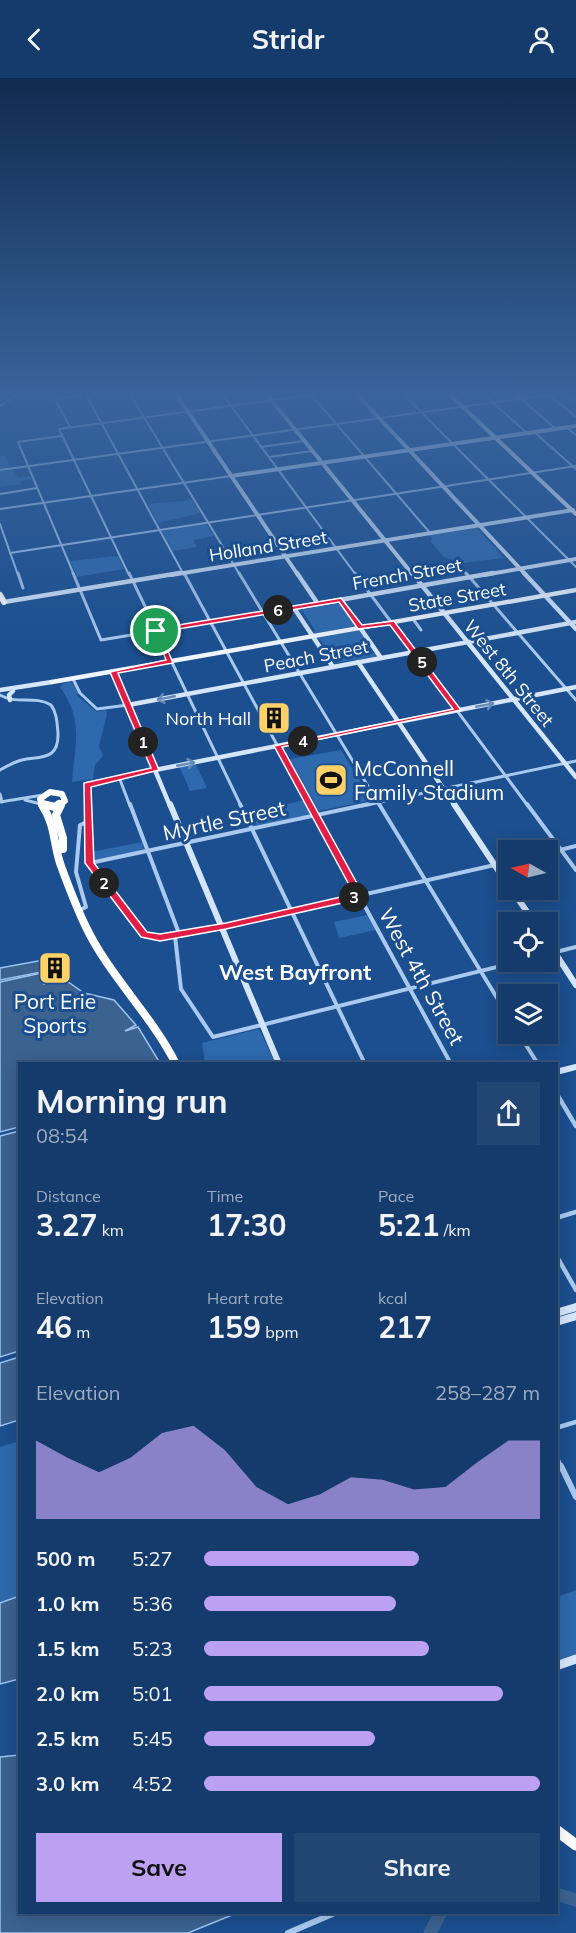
<!DOCTYPE html>
<html lang="en">
<head>
<meta charset="utf-8">
<style>
	body { margin:0; font-family:Mulish,sans-serif; background:#214673; color:#f1f3f6; height:100vh; display:flex; flex-direction:column; font-size:22px; white-space:nowrap }
	* { box-sizing:border-box; margin:0 }
	p { font-size:20px; color:#9dadc1 }
	.icon { flex:none; width:33px; height:33px; fill:none; stroke:currentColor; stroke-width:2; stroke-linecap:round; stroke-linejoin:round }
	.map { position:relative; flex:1; overflow:hidden }
	.sheet { position:absolute; left:18px; top:984px; width:540px; height:852px; display:flex; flex-direction:column; background:#143b6b; border-radius:0px; box-shadow:0 3px 15px #0003,0 0 0 2px #33557e }
	.sheet>* { flex:none }
	.needle { width:39px; rotate:278deg }
	.controls { position:absolute; left:498px; top:762px; display:grid; gap:12px }
	.controls a { display:grid; place-items:center; width:60px; height:60px; border-radius:0px; background:#143b6b; box-shadow:0 3px 15px #0003,0 0 0 2px #33557e; font-size:30px }
	.pin { position:absolute; display:grid; place-items:center; width:51px; height:51px; color:#fff; margin:-26px; border:3px solid #fff; border-radius:50%; box-shadow:0 2px 6px #0007 }
	.km { position:absolute; width:30px; height:30px; margin:-15px; border-radius:50%; background:#222; color:#fff; font-size:16px; line-height:30px; text-align:center }
	.round { display:grid; place-items:center; flex:none; width:63px; height:63px; border-radius:0px; background:#214673 }
	.head { display:flex; align-items:center; justify-content:space-between; height:102px; padding:0 18px }
	h1 { font-size:33px; font-weight:700; line-height:45px }
	.figures { display:grid; grid-template-columns:repeat(3,1fr); gap:9px; height:102px; padding:6px 18px }
	.figures div { display:grid; align-content:center }
	.figures b { font-size:30px; font-weight:700 }
	.figures small { font-size:16px; font-weight:400 }
	.figures p { font-size:16px }
	.chart { height:168px; padding:12px 18px }
	.chart p { display:flex; justify-content:space-between }
	.chart svg { width:100%; height:108px; margin-top:6px; fill:#bca0f2; opacity:.7 }
	.button { display:flex; gap:12px; margin-top:auto; padding:12px 18px }
	.button a { flex:1; height:69px; border-radius:0px; background:#bca0f2; color:#111; font-size:24px; font-weight:700; line-height:69px; text-align:center }
	.button a+a { background:#214673; color:#f1f3f6 }
	ul { padding:0 18px; list-style:none; font-size:20px }
	li { display:grid; grid-template-columns:96px 72px 1fr; align-items:center; height:45px }
	li i { height:15px; border-radius:8px; background:#bca0f2 }
	header { display:flex; justify-content:space-between; align-items:center; height:78px; padding:0 18px; background:#143b6b; font-size:27px; font-weight:700 }
	.map>svg:first-child { display:block }
</style>
</head>
<body>
<header><svg class="icon" aria-label="back" viewBox="0 0 24 24"><path d="M15 5l-7 7 7 7"/></svg>Stridr<svg class="icon" aria-label="person" viewBox="0 0 24 24"><circle cx="12" cy="8" r="4"/><path d="M4 21q1-7 8-7t8 7"/></svg></header>
<div class="map">
<svg width="576" height="1855" viewBox="0 0 576 1855">
	<rect width="100%" height="100%" fill="#1b4f8f"/>
	<g fill="#2e69ad">
		<path d="M4 377 18 400 30 398 32 401 20 403 21 406 0 409V378Z"/>
		<path d="M193 422 200 435 158 445 148 426Z"/>
		<path d="M206 446 214 458 193 462 197 469 173 473 162 453Z"/>
		<path d="M473 449 477 450 504 480 462 485 444 479 431 464 432 460 429 457Z"/>
		<path d="M118 478 124 491 77 499 70 483Z"/>
		<path d="M339 525 356 548 314 556 313 554 315 552 303 534 299 532Z"/>
		<path d="M359 552 373 575 376 576 375 579 334 585 321 563 317 560Z"/>
		<path d="M71 603 79 616 76 617 97 634 106 632 107 636 99 668 103 678 95 687 93 701 72 704C75 665 84 643 60 609L63 606Z"/>
		<path d="M341 672 372 722 319 733 290 681Z"/>
		<path d="M195 685 207 710 190 713 179 688Z"/>
		<path d="M305 722 313 736 253 750 246 735Z"/>
		<path d="M142 764 144 772 94 782 91 781V774Z"/>
		<path d="M367 837 376 852 339 860 334 844Z"/>
		<path d="M259 951 275 985H205L202 965Z"/>
		<path d="M19 1363V1518L0 1525V1369Z"/>
		<path d="M576 1512V1576L557 1583V1519Z"/>
	</g>
	<g fill="#3c6290" stroke="#9cc4f0" stroke-width="1.5">
		<path d="M54 880 58 887 50 889 52 892 0 902V890Z"/>
		<path d="M60 891 62 900 43 906 64 901 84 915 114 922 136 947 125 953 138 949 160 985 20 986 19 1049 0 1054V904Z"/>
		<path d="M19 1053V1273L0 1279V1058Z"/>
		<path d="M19 1279V1342L0 1348V1285Z"/>
		<path d="M19 1518V1601L0 1606V1525Z"/>
		<path d="M19 1677 20 1834 237 1835 188 1855H0V1679Z"/>
	</g>
	<g fill="none" stroke-linecap="round" stroke-linejoin="round">
		<path stroke="#9cc4f0" stroke-width="1.5" d="M32 318 40 313"/>
		<g stroke="#3c6290" stroke-width="13">
			<path d="M556 1816 576 1822"/>
			<path d="M430 1855 441 1834"/>
		</g>
		<g stroke="#a9c9ee" stroke-width="2">
			<path d="M84 313 184 497"/>
			<path d="M128 313 240 497"/>
			<path d="M220 313 356 497"/>
			<path d="M308 313 431 456"/>
			<path d="M400 313 576 489"/>
			<path d="M480 313 527 355"/>
			<path d="M512 313 556 351"/>
			<path d="M544 313 575 338"/>
			<path d="M70 349 55 321 113 313"/>
			<path d="M566 349 576 357"/>
			<path d="M534 354 576 391"/>
			<path d="M62 358 18 364 74 497"/>
			<path d="M261 369 304 363"/>
			<path d="M269 379 312 373"/>
			<path d="M0 392 548 317"/>
			<path d="M0 416 37 410"/>
			<path d="M0 431 231 398"/>
			<path d="M0 446 18 497"/>
			<path d="M10 475 576 388"/>
			<path d="M460 489 467 497"/>
			<path d="M129 497 59 351 342 313"/>
		</g>
		<g stroke="#a9c9ee" stroke-width="3">
			<path d="M18 495 23 510"/>
			<path d="M73 495 101 562 294 530"/>
			<path d="M129 495 241 728"/>
			<path d="M184 495 310 728"/>
			<path d="M239 495 380 728"/>
			<path d="M355 495 361 504"/>
			<path d="M466 495 576 622"/>
			<path d="M362 505 528 728"/>
			<path d="M413 541 421 552"/>
			<path d="M73 601 80 615 97 631 128 627"/>
			<path d="M0 617C16 627 35 617 51 627 57 635 57 645 58 655 59 682 42 678 22 682 14 684 7 688 0 692"/>
			<path d="M119 699 130 728"/>
			<path d="M0 716 2 724"/>
			<path d="M25 722 41 726"/>
			<path d="M0 724 43 717"/>
			<path d="M87 728V705L155 692"/>
			<path d="M362 728 576 683"/>
		</g>
		<g stroke="#a9c9ee" stroke-width="4">
			<path d="M87 726 90 787 148 859 180 858 508 784"/>
			<path d="M130 726 180 858"/>
			<path d="M240 726 365 986"/>
			<path d="M309 726 451 986"/>
			<path d="M379 726 508 938"/>
			<path d="M527 726 576 792"/>
			<path d="M548 775 576 768"/>
			<path d="M90 785 369 726"/>
			<path d="M78 833 86 829 76 794 80 747 87 744"/>
			<path d="M175 858 181 911 213 959 517 884"/>
			<path d="M548 876 576 869"/>
			<path d="M519 956 538 986"/>
			<path d="M556 1016 558 1020"/>
		</g>
		<g stroke="#a9c9ee" stroke-width="4.5">
			<path d="M558 1018 576 1048"/>
			<path d="M556 1140 576 1134"/>
			<path d="M556 1177 576 1212"/>
			<path d="M556 1350 576 1344"/>
			<path d="M556 1378 561 1389"/>
		</g>
		<g stroke="#a9c9ee" stroke-width="6">
			<path d="M561 1388 576 1419"/>
			<path d="M288 1855 337 1834"/>
		</g>
		<g stroke="#d6e6fa" stroke-width="4">
			<path d="M174 313 298 497"/>
			<path d="M264 313 413 497"/>
			<path d="M354 313 526 497"/>
			<path d="M231 398 576 348"/>
			<path d="M171 497 573 432"/>
			<path d="M484 497 576 481"/>
		</g>
		<g stroke="#d6e6fa" stroke-width="4.5">
			<path d="M297 495 318 526"/>
			<path d="M412 495 576 699"/>
			<path d="M524 495 576 551"/>
			<path d="M341 522 381 580"/>
			<path d="M4 524 180 495"/>
			<path d="M358 584 455 728"/>
			<path d="M333 589 294 530 493 495"/>
			<path d="M114 594 170 728"/>
			<path d="M0 612 52 604"/>
			<path d="M10 622 9 617 13 613"/>
			<path d="M128 627 576 544"/>
			<path d="M155 692 576 609"/>
		</g>
		<g stroke="#d6e6fa" stroke-width="6">
			<path d="M170 726 279 986"/>
			<path d="M454 726 508 807"/>
			<path d="M512 812 534 844"/>
			<path d="M548 864 576 907"/>
			<path d="M556 994 576 989"/>
		</g>
		<g stroke="#d6e6fa" stroke-width="8">
			<path d="M556 1235 576 1229"/>
			<path d="M556 1244 576 1238"/>
		</g>
		<path stroke="#d6e6fa" stroke-width="9" d="M556 1588 576 1581"/>
		<path stroke="#f0f6ff" stroke-width="4" d="M446 313 576 436"/>
		<path stroke="#f0f6ff" stroke-width="4.5" d="M52 604 576 512"/>
		<g stroke="#fff" stroke-width="6">
			<path d="M0 517 4 524"/>
			<path d="M48 728 42 727 40 721 50 714 62 716 65 723 57 728"/>
		</g>
		<g stroke="#fff" stroke-width="8">
			<path d="M42 726 55 729 59 726"/>
			<path d="M42 727C56 748 53 766 61 788 68 807 76 828 85 847 109 898 151 936 176 986"/>
			<path d="M61 727 56 737 63 760V771"/>
		</g>
		<path stroke="#fff" stroke-width="11" d="M556 1752 576 1767"/>
		<g stroke="#fff" stroke-width="1.5" stroke-dasharray="6 3" stroke-linecap="butt">
			<path d="M562 313 576 325"/>
			<path d="M0 328 24 313"/>
		</g>
	</g>
	<defs><path id="oneway-shaft" d="M-6 0H5M1.5-3L5.5 0L1.5 3" fill="none" stroke-width="1.6" stroke-linecap="round" stroke-linejoin="round" transform="scale(1.5)"/></defs>
	<g stroke="#668bba">
		<use href="#oneway-shaft" transform="translate(166 620) rotate(169)"/>
		<use href="#oneway-shaft" transform="translate(485 627) rotate(-11)"/>
		<use href="#oneway-shaft" transform="translate(186 686) rotate(-11)"/>
	</g>
	<linearGradient id="sky" x2="0" y2="1"><stop stop-color="#0f2b4f"/><stop offset="0.55" stop-color="#39639b"/><stop offset="1" stop-color="#39639b" stop-opacity="0"/></linearGradient>
	<rect width="576" height="573" fill="url(#sky)"/>
	<path fill="#e11d48" stroke="#fff" stroke-width="1.5" fill-rule="evenodd" d="M341 520 362 547 394 543 461 632 282 669 364 818 360 821 226 851 160 863 141 859 85 785 84 705 151 690 110 594 166 582 154 551ZM339 524 358 551 390 547 453 631 274 668 354 816 226 845 160 856 147 854 94 785 91 709 159 692 118 595 173 585 160 554Z"/>
	<defs>
		<g id="building-square" transform="scale(1.725)"><rect x="-9" y="-9" width="18" height="18" rx="4" fill="#ffd166" stroke="#1b4f8f"/><path d="M-4-6H4V6H1V3H-1V6H-4ZM-2.5-4.3h1.7v1.8h-1.7ZM.8-4.3h1.7v1.8H.8ZM-2.5-1h1.7V.8h-1.7ZM.8-1h1.7V.8H.8Z" fill="#111"/></g>
		<g id="stadium-square" transform="scale(1.725)"><rect x="-9" y="-9" width="18" height="18" rx="4" fill="#ffd166" stroke="#1b4f8f"/><path d="M0-5a6.5 5 0 1 0 0 10a6.5 5 0 1 0 0-10ZM-3.5-1.8h7v3.6h-7Z" fill="#111"/></g>
	</defs>
	<g fill-rule="evenodd">
		<use href="#building-square" x="274" y="640"/>
		<use href="#stadium-square" x="331" y="702"/>
		<use href="#building-square" x="55" y="890"/>
	</g>
	<g text-anchor="middle" dominant-baseline="central" stroke-width="6" stroke-linejoin="round" paint-order="stroke">
		<g font-size="18" fill="#fff" stroke="#1b4f8f">
			<text transform="translate(268 468) rotate(-9)">Holland Street</text>
			<text transform="translate(407 496) rotate(-10)">French Street</text>
			<text transform="translate(457 519) rotate(-10)">State Street</text>
			<text transform="translate(316 578) rotate(-11)">Peach Street</text>
			<text transform="translate(509 595) rotate(51)">West 8th Street</text>
		</g>
		<g font-size="18" fill="#fff" stroke="#1b4f8f" text-anchor="end">
			<text x="251" y="640">North Hall</text>
		</g>
		<g font-size="21" fill="#fff" stroke="#1b4f8f" text-anchor="start">
			<text x="354" y="690">McConnell<tspan x="354" dy="24">Family Stadium</tspan></text>
			<text x="55" y="923" text-anchor="middle">Port Erie<tspan x="55" dy="24">Sports</tspan></text>
		</g>
		<g font-size="21" fill="#fff" stroke="#1b4f8f">
			<text transform="translate(224 742) rotate(-12)">Myrtle Street</text>
			<text transform="translate(422 898) rotate(61)">West 4th Street</text>
		</g>
		<g font-size="22" font-weight="bold" fill="#fff" stroke="#1b4f8f">
			<text x="295" y="894">West Bayfront</text>
		</g>
	</g>
</svg>
<div class="controls">
<a><svg class="needle" viewBox="-14 -14 28 28"><path d="M0-13l5 13h-10z" fill="#e53935"/><path d="M0 13l5-13h-10z" fill="#9dadc1"/></svg></a>
<a><svg class="icon" aria-label="locate" viewBox="0 0 24 24"><circle cx="12" cy="12" r="6"/><path d="M12 2v4M12 18v4M2 12h4M18 12h4"/></svg></a>
<a><svg class="icon" aria-label="layers" viewBox="0 0 24 24"><path d="M12 4l9 5-9 5-9-5zM3 14l9 5 9-5"/></svg></a>
</div>
<div class="pin" style="left:156px;top:553px;background:#1e9e55"><svg class="icon" aria-label="arrive" viewBox="0 0 24 24"><path d="M6 21V4h12l-3 4 3 4H6"/></svg></div>
<b class="km" style="left:143px;top:664px">1</b>
<b class="km" style="left:104px;top:805px">2</b>
<b class="km" style="left:354px;top:819px">3</b>
<b class="km" style="left:303px;top:663px">4</b>
<b class="km" style="left:422px;top:584px">5</b>
<b class="km" style="left:278px;top:532px">6</b>
<section class="sheet">
<div class="head"><div><h1>Morning run</h1><p>08:54</p></div><a class="round"><svg class="icon" aria-label="share" viewBox="0 0 24 24"><path d="M12 15V3M7 8l5-5 5 5M5 13v7h14v-7"/></svg></a></div>
<div class="figures">
<div><p>Distance</p><b>3.27<small> km</small></b></div>
<div><p>Time</p><b>17:30</b></div>
<div><p>Pace</p><b>5:21<small> /km</small></b></div>
</div>
<div class="figures">
<div><p>Elevation</p><b>46<small> m</small></b></div>
<div><p>Heart rate</p><b>159<small> bpm</small></b></div>
<div><p>kcal</p><b>217</b></div>
</div>
<div class="chart"><p><span>Elevation</span>258–287 m</p>
<svg viewBox="0 0 160 44" preserveAspectRatio="none"><path d="M0 44V12L10 19L20 25L30 19L40 9L50 6L60 16L70 31L80 38L90 34L100 27L110 28L120 32L130 31L140 21L150 12L160 12V44z"/></svg>
</div>
<ul>
<li><b>500 m</b>5:27<i style="width:64%"></i></li>
<li><b>1.0 km</b>5:36<i style="width:57%"></i></li>
<li><b>1.5 km</b>5:23<i style="width:67%"></i></li>
<li><b>2.0 km</b>5:01<i style="width:89%"></i></li>
<li><b>2.5 km</b>5:45<i style="width:51%"></i></li>
<li><b>3.0 km</b>4:52<i style="width:100%"></i></li>
</ul>
<div class="button"><a>Save</a><a>Share</a></div>
</section>
</div>
</body>
</html>
